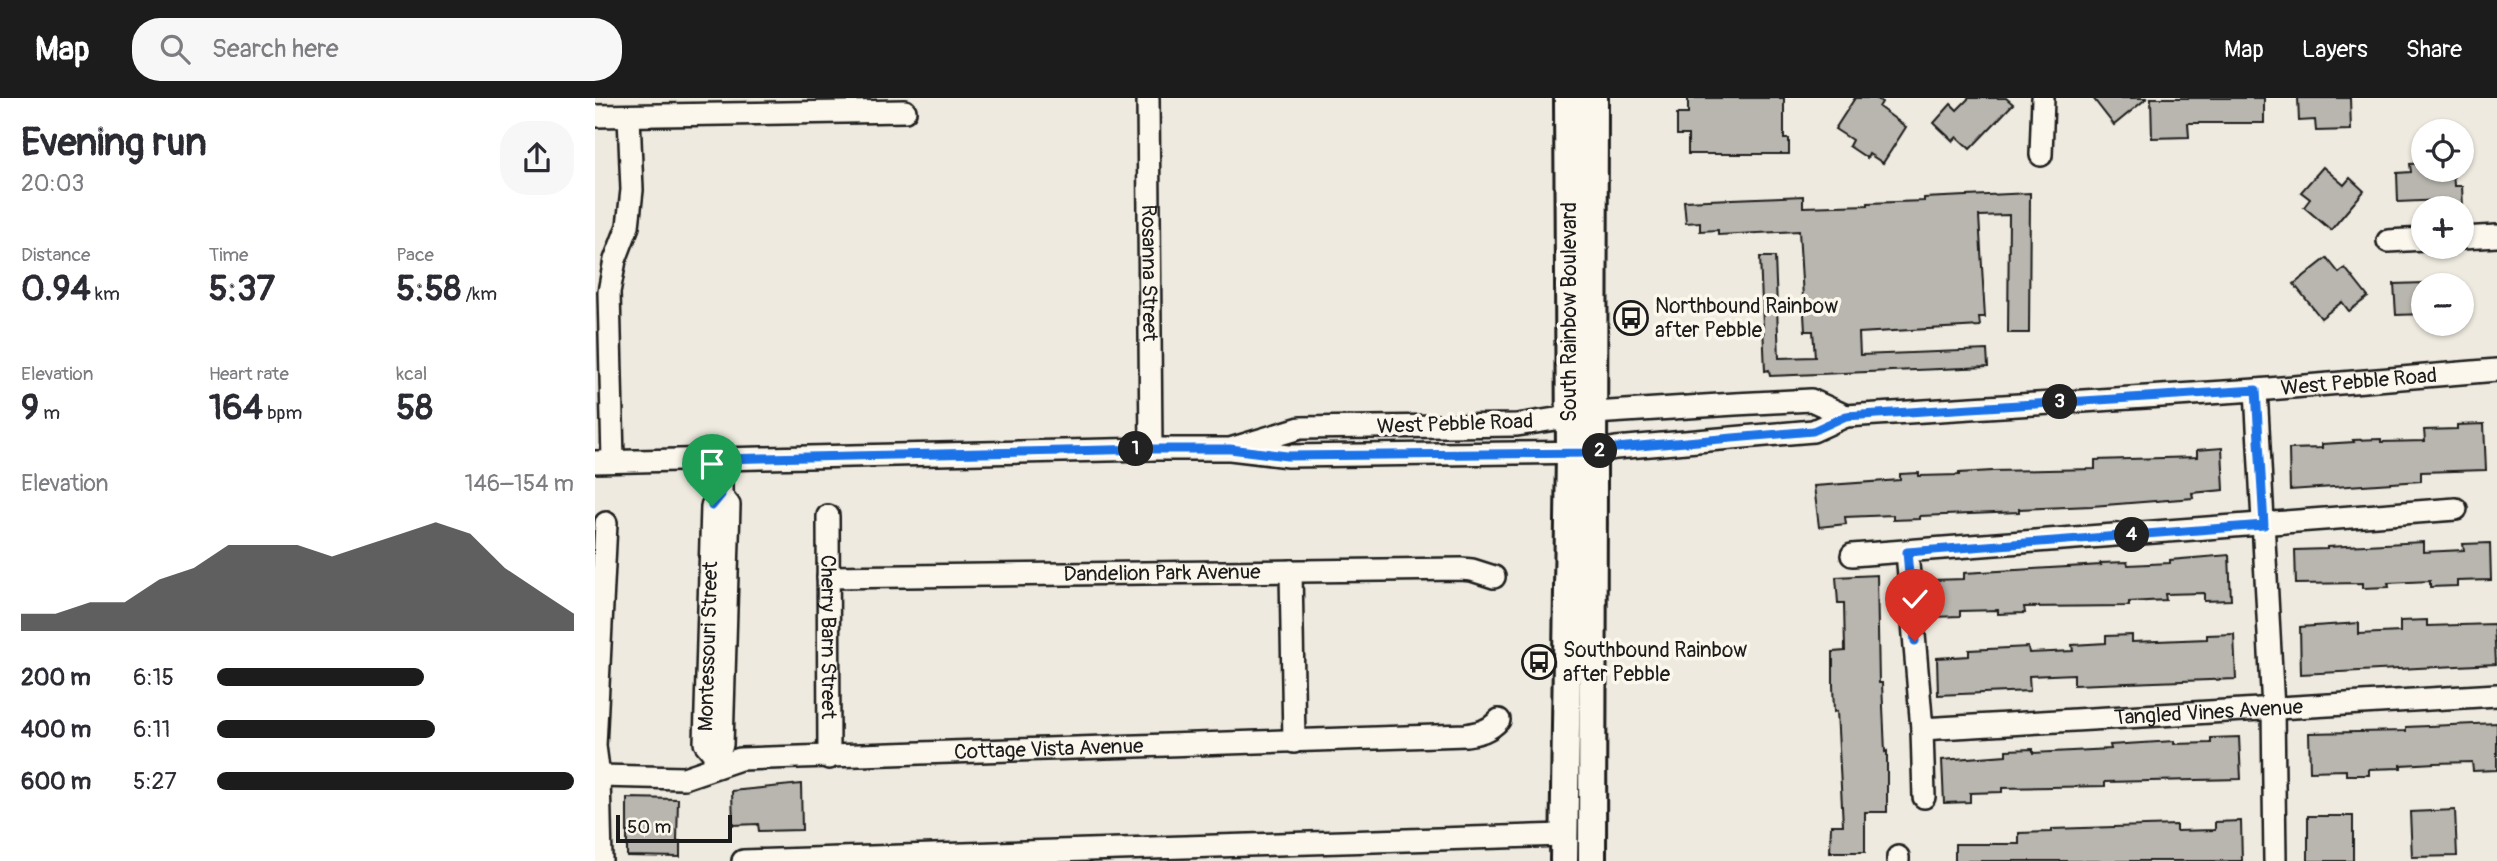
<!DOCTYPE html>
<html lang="en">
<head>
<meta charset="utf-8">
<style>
	body { margin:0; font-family:Pangolin,sans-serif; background:#f7f7f7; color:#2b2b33; height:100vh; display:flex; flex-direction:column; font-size:26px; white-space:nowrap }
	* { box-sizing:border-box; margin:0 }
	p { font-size:23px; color:#7c7c81 }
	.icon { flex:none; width:38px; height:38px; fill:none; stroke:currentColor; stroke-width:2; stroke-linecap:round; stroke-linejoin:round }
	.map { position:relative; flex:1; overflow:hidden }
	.panel { display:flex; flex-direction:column; background:#fff; width:595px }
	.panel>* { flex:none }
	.tools { position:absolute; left:1816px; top:21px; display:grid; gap:14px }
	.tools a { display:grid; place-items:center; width:63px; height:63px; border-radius:50%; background:#fff; box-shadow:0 2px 5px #0004; font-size:35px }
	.scale { position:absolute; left:21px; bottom:18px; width:116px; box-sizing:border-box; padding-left:7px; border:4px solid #1c1c1c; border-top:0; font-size:19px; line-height:24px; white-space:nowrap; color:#1c1c1c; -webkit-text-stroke:5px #fbf7ec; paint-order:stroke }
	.pin { position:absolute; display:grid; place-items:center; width:60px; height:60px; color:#fff; margin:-72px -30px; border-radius:50% 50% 50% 0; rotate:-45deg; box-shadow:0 0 7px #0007 }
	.pin .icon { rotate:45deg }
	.km { position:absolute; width:35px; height:35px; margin:-18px; border-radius:50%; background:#222; color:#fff; font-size:19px; line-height:35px; text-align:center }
	.round { display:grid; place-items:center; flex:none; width:74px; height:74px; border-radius:28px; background:#f7f7f7 }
	.head { display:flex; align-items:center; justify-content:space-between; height:119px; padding:0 21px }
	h1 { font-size:38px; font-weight:700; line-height:52px }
	.metrics { display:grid; grid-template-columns:repeat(3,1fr); gap:10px; height:119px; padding:7px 21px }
	.metrics div { display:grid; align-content:center }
	.metrics b { font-size:35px; font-weight:700 }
	.metrics small { font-size:19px; font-weight:400 }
	.metrics p { font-size:19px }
	.chart { height:196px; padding:14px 21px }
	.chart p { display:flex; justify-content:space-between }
	.chart svg { width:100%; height:126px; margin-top:7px; fill:#1c1c1c; opacity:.7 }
	ul { padding:0 21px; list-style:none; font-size:23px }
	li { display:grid; grid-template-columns:112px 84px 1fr; align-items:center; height:52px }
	li i { height:18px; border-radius:9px; background:#1c1c1c }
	header { display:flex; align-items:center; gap:42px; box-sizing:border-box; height:98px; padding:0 35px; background:#1c1c1c; color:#fff }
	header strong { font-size:33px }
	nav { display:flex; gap:38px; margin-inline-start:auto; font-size:24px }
	.search { width:490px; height:63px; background:#f7f7f7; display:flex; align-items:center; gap:18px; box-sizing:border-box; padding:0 24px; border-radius:28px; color:#7c7c81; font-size:26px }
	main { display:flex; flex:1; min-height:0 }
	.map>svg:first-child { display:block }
</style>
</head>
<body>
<header>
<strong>Map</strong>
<div class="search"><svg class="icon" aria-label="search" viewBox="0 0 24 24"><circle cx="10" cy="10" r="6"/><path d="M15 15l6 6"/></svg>Search here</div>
<nav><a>Map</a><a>Layers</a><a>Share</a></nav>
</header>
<main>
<section class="panel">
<div class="head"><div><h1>Evening run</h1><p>20:03</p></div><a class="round"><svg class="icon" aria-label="share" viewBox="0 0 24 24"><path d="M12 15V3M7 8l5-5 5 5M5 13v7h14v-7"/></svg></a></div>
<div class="metrics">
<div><p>Distance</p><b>0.94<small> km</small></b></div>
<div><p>Time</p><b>5:37</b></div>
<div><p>Pace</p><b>5:58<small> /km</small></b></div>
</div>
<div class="metrics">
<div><p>Elevation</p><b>9<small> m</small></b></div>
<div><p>Heart rate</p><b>164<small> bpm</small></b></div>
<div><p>kcal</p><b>58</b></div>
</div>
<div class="chart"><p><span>Elevation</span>146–154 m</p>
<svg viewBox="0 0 160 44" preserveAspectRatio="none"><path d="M0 44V38L10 38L20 34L30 34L40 26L50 22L60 14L70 14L80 14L90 18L100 14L110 10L120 6L130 10L140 22L150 30L160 38V44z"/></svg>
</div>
<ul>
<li><b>200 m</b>6:15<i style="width:58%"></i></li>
<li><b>400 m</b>6:11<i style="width:61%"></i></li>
<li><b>600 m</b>5:27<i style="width:100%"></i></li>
</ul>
</section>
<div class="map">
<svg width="1902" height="763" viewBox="0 0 1902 763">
	<rect width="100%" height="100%" fill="#eeeadf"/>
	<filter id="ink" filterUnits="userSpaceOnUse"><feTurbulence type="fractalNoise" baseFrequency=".0143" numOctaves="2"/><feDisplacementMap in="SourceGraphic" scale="14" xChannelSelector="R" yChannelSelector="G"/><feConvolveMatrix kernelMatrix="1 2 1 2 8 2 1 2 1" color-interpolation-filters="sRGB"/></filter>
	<g filter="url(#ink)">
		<g fill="#b9b6af" stroke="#1c1c1c" stroke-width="2">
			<path d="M1093 0H1189V41H1194V56H1093V37H1082V16H1093Z"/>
			<path d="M1260 0H1280L1287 4 1284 9 1311 29 1288 65 1274 56 1272 60 1254 48 1257 42 1240 31Z"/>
			<path d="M1374 0H1411L1418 6 1375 51 1362 39 1358 43 1339 25 1356 6 1362 12Z"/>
			<path d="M1498 0H1552L1519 27Z"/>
			<path d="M1556 0H1669V25H1593L1594 39 1557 40Z"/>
			<path d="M1703 0H1755L1756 32 1721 33 1720 22 1704 23Z"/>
			<path d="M1829 65V72H1858L1859 88H1867L1868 109 1848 110V102L1803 104 1802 75 1816 74 1815 66Z"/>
			<path d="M1728 69 1749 87 1755 80 1769 93 1736 132 1709 109 1715 101 1706 94Z"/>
			<path d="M1435 95 1434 235H1413L1414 117 1384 118 1390 219H1384L1385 228 1264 235 1265 257 1392 252 1393 269 1175 278 1174 272 1170 273 1165 159H1180L1184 260 1220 259 1218 233H1210L1204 133 1123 137V132L1105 133V124L1091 125 1089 103 1208 98V109L1273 107V105L1329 103V100Z"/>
			<path d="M1732 160 1744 175 1750 170 1773 199 1754 213 1747 204 1726 220 1699 186Z"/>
			<path d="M1829 185V216L1801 217 1799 186Z"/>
			<path d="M1889 326 1891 372 1826 374V383L1695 392 1694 351 1727 350V346L1759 344 1758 342 1786 341V344L1830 343 1829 332 1862 331V327Z"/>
			<path d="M1627 350 1629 392 1597 395 1598 400 1497 408 1424 411V414L1325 418V421L1298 422V417L1250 419 1251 426 1224 429 1219 388 1305 382V376L1324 375V378L1364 377V375L1397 373 1500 371V362L1602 359V352Z"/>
			<path d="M1828 444V454L1869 452 1868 446 1895 445 1896 482 1862 483V488L1835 489V483L1793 485 1794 489 1768 490V485L1701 486 1700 452 1732 451V449Z"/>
			<path d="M1634 457 1636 502 1609 503V495L1570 496 1571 502 1534 504V508L1429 509 1430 515 1403 516V512L1365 513V518L1338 519 1337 482 1369 481V475L1506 467 1505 465 1532 464 1533 467 1575 465V462Z"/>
			<path d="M1282 477 1284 585H1287L1290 654 1292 653V714H1270V754H1235L1236 727H1248L1242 613 1239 614 1238 587V554L1250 553 1249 505H1243L1241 479Z"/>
			<path d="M1832 522V528L1899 526 1901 566 1706 576 1705 529 1764 525V536L1805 534V523Z"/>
			<path d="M1639 536 1641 581 1479 587V576L1434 578 1435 593 1343 597 1342 560 1374 558V552L1433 549 1434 555 1478 553 1477 547 1511 545V538L1537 537V544L1612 541V537Z"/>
			<path d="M1902 625V672L1878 673 1877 664 1840 665 1806 667V670L1774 671V677H1751V672L1715 673 1714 635 1811 633V629Z"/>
			<path d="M1644 639 1646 681 1510 684V688L1407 690V694L1375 695V704L1349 705 1347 662 1411 657V652L1438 651V655L1516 651 1515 647 1579 643V646L1616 645V640Z"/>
			<path d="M206 686 207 732 164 733 163 726 138 727 137 693Z"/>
			<path d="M32 700 83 701 82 743H85V759L32 758Z"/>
			<path d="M1860 712 1862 758 1817 759 1815 714Z"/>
			<rect x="1713" y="718" width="45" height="45"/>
			<path d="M1646 723 1647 763H1360V746H1424V735L1457 734V731L1581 727V733L1620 732V724Z"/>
		</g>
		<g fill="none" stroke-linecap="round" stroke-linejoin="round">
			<g stroke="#1c1c1c" stroke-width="26">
				<g id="minor">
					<path id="s1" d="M553 0 556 351"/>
					<path d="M0 18 310 13"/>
					<path d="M1446 57 1448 0"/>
					<path d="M1867 140 1902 138"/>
					<path d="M1793 143 1829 141"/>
					<path d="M1661 292 1678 611 1680 763"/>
					<path id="s2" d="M1251 318 1661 292 1902 272"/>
					<path d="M18 363 14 194 20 162 33 128 37 92 34 18"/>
					<path d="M0 364 556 351H635L693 358 999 354 1021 350 1218 333 1251 318 1216 302 1140 306 999 315 922 327 705 330 635 351"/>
					<path id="s3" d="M233 418 234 660"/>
					<path d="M1312 454 1327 631 1329 699"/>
					<path d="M1257 457 1861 411"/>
					<path d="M696 473 699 644"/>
					<path id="s4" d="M233 479 866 471 877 472 899 479"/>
					<path id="s5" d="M1327 631 1902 597"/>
					<path d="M119 656 127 647 134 407 126 397"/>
					<path id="s6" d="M119 669V656L110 645 117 408 126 397V361"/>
					<path id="s7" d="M4 678 89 680 145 661 871 637C884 635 894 633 904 622"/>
					<path d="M1303 759V763"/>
					<path d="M6 763 4 678 0 648 11 425"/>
					<path d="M148 763 969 737"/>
				</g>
			</g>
			<g stroke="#1c1c1c" stroke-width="32">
				<g id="major">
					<path d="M969 763 975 355 973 0"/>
					<path d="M997 763 999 0"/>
				</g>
			</g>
			<use href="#minor" stroke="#fbf7ec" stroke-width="21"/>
			<use href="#major" stroke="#fbf7ec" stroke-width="26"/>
		</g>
	</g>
	<g fill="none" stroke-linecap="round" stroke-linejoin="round" filter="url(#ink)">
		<g stroke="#fff" stroke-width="14">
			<path id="route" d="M117 408 126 397V361L556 351H635L692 358 999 355 1021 350 1218 333 1251 318 1661 292 1669 427 1312 454 1320 543"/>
		</g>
		<use href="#route" stroke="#1a73e8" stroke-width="9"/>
	</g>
	<defs>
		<g id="bus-ring" transform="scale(1.75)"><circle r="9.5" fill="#fbf7ec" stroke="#1c1c1c" stroke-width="1.5"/><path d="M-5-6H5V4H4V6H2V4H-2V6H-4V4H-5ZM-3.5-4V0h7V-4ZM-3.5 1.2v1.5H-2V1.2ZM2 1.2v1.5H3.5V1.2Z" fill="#1c1c1c"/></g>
	</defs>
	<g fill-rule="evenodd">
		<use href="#bus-ring" x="1036" y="220"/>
		<use href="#bus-ring" x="944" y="564"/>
	</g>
	<g text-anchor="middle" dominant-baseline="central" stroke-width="7" stroke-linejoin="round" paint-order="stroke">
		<g font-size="21" fill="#1c1c1c" stroke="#fbf7ec">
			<text stroke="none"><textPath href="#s1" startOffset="175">Rosanna Street</textPath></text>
			<text transform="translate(974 214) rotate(-90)">South Rainbow Boulevard</text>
			<text stroke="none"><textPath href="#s2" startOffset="514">West Pebble Road</textPath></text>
			<text transform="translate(860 326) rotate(-2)">West Pebble Road</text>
			<text stroke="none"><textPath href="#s4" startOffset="334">Dandelion Park Avenue</textPath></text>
			<text stroke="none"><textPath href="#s3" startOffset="121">Cherry Barn Street</textPath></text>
			<text stroke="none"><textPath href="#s6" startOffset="124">Montessouri Street</textPath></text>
			<text stroke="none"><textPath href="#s5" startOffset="287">Tangled Vines Avenue</textPath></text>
			<text stroke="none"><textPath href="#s7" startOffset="453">Cottage Vista Avenue</textPath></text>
		</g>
		<g font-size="21" fill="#1c1c1c" stroke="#fbf7ec" text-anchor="start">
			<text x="1060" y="208">Northbound Rainbow<tspan x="1060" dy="24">after Pebble</tspan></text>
			<text x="968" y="552">Southbound Rainbow<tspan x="968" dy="24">after Pebble</tspan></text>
		</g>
	</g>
</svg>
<div class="tools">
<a><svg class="icon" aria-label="locate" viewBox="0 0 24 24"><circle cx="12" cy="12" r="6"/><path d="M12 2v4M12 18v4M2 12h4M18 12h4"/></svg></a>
<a>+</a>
<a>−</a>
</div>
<div class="scale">50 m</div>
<div class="pin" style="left:117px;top:408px;background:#1e9e55"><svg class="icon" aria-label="arrive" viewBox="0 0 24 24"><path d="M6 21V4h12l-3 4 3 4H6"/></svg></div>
<div class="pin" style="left:1320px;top:543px;background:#d93025"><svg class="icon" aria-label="check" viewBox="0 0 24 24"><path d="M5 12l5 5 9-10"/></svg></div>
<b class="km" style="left:541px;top:351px">1</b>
<b class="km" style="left:1005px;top:353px">2</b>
<b class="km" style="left:1465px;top:304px">3</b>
<b class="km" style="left:1537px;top:437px">4</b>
</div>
</main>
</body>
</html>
